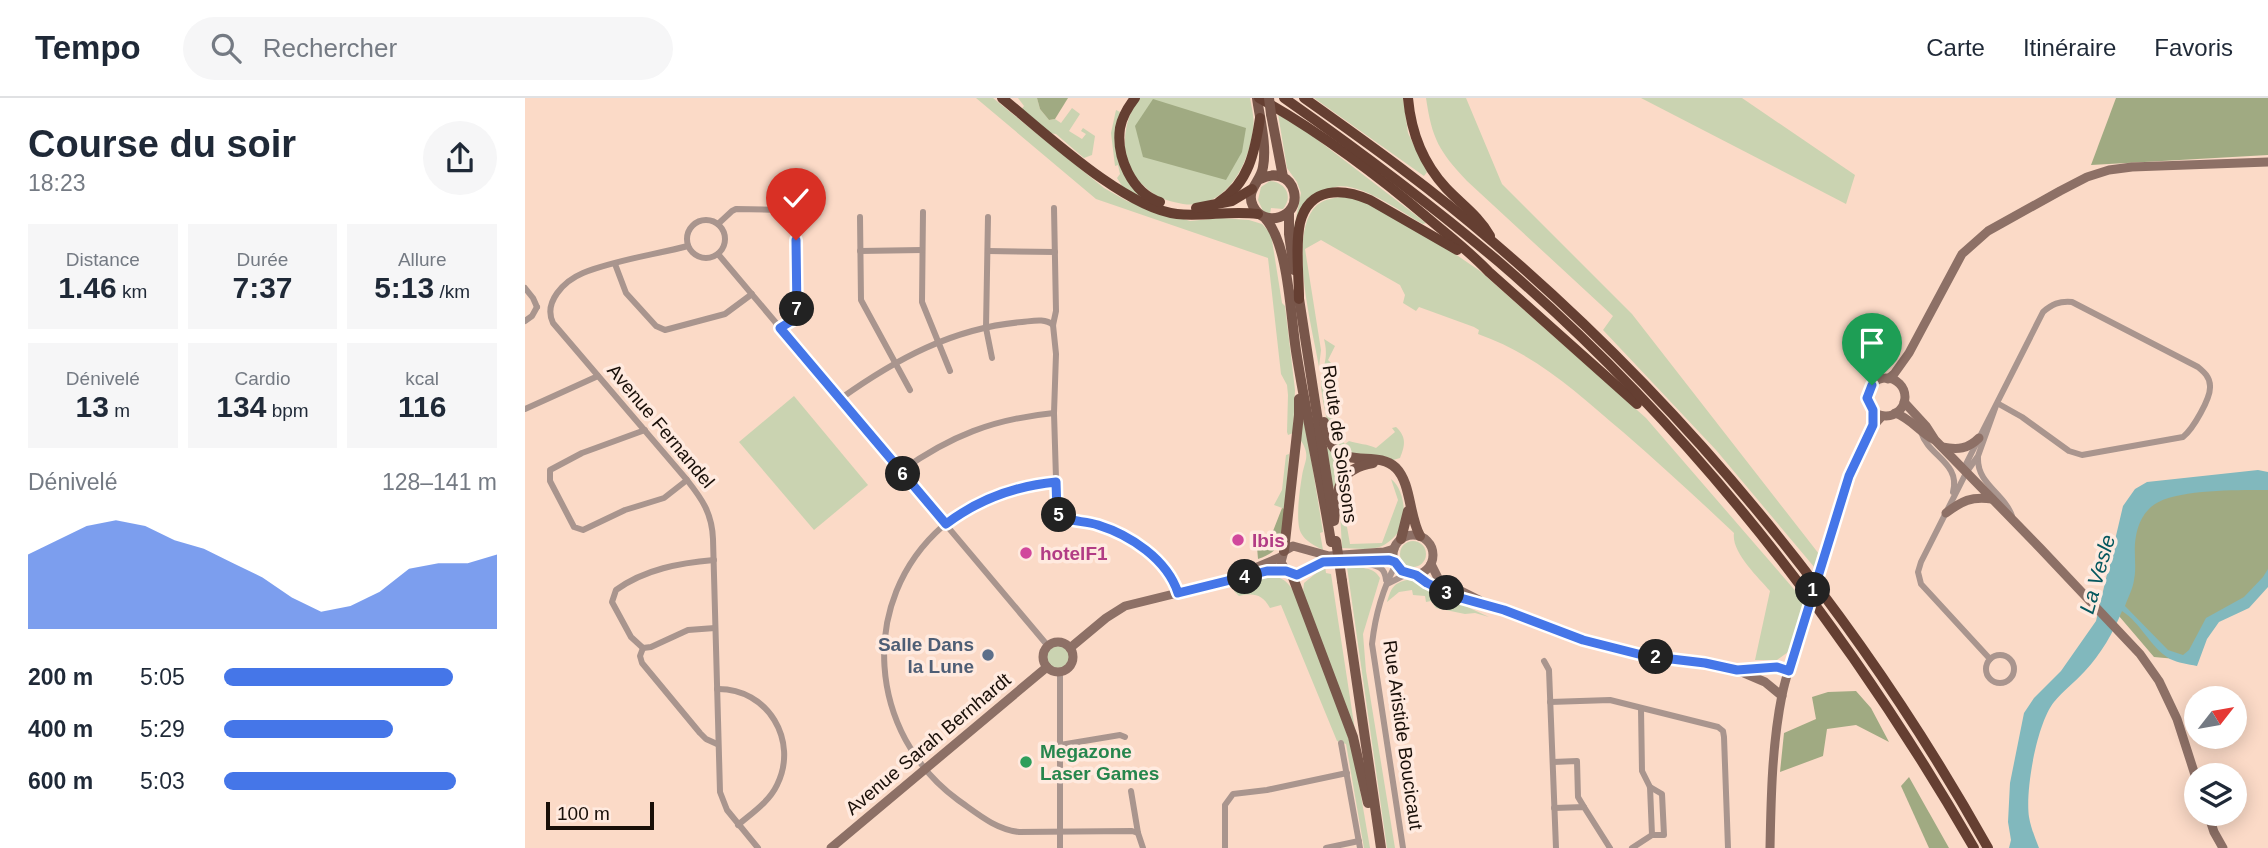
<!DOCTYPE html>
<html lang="fr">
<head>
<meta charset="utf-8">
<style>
	body { margin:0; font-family:Helvetica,sans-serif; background:#f6f6f7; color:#1f2937; height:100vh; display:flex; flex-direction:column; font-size:26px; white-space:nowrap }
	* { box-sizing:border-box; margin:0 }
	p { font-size:23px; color:#747a83 }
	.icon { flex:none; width:38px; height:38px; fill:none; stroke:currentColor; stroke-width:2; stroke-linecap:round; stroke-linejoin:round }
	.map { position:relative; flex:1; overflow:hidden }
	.details { display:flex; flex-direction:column; background:#fff; width:525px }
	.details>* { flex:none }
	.needle { width:46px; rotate:59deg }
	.fabs { position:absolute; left:1659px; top:588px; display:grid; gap:14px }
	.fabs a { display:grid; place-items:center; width:63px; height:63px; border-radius:50%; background:#fff; box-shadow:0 4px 18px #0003; font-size:35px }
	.scale { position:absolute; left:21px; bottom:18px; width:108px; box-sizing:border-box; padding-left:7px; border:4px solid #190f08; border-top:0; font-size:19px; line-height:24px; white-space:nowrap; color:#190f08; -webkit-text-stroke:5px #ffeadf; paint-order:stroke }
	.pin { position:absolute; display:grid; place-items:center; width:60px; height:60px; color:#fff; margin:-72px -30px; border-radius:50% 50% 50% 0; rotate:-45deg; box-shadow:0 0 7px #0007 }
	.pin .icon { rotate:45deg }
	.km { position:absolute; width:35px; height:35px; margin:-18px; border-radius:50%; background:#222; color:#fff; font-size:19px; line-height:35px; text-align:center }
	.round { display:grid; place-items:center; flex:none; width:74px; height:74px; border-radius:37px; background:#f6f6f7 }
	.head { display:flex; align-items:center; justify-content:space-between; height:119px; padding:0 28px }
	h1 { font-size:38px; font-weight:700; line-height:52px }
	.metrics { display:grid; grid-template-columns:repeat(3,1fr); gap:10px; height:119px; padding:7px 28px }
	.metrics div { display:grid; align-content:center; border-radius:0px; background:#f6f6f7; text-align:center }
	.metrics b { font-size:30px; font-weight:700 }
	.metrics small { font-size:19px; font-weight:400 }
	.metrics p { font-size:19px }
	.chart { height:196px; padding:14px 28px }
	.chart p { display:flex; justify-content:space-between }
	.chart svg { width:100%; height:126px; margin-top:7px; fill:#4576e8; opacity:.7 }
	ul { padding:0 28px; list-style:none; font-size:23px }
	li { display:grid; grid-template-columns:112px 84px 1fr; align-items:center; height:52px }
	li i { height:18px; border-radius:9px; background:#4576e8 }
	header { display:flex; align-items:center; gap:42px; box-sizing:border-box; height:98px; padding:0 35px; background:#fff; border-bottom:2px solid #e0e1e3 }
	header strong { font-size:33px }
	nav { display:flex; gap:38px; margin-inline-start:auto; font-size:24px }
	.search { width:490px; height:63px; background:#f6f6f7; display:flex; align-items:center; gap:18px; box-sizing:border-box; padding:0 24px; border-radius:38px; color:#747a83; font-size:26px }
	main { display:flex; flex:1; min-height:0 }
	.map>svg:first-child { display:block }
</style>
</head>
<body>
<header>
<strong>Tempo</strong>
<div class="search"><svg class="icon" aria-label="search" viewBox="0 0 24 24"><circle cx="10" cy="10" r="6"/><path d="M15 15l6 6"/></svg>Rechercher</div>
<nav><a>Carte</a><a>Itinéraire</a><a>Favoris</a></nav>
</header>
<main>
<section class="details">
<div class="head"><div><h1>Course du soir</h1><p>18:23</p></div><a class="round"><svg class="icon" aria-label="share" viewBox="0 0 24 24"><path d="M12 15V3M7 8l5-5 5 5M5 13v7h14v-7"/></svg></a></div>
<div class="metrics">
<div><p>Distance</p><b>1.46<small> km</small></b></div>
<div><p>Durée</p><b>7:37</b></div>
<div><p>Allure</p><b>5:13<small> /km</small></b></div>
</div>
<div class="metrics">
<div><p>Dénivelé</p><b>13<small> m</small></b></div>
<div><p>Cardio</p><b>134<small> bpm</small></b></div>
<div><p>kcal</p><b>116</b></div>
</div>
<div class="chart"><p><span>Dénivelé</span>128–141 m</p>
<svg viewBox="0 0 160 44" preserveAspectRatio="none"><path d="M0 44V18L10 13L20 8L30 6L40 8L50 13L60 16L70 21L80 26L90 33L100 38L110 36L120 31L130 23L140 21L150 21L160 18V44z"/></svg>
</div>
<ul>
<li><b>200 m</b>5:05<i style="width:84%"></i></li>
<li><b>400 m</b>5:29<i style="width:62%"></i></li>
<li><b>600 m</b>5:03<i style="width:85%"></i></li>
</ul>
</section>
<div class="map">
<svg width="1743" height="750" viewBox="0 0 1743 750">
	<rect width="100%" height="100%" fill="#fbdac7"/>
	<g fill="#cad3b1">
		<path d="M451 0H468L579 90 602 103 665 123 696 120 724 122 737 126 746 136 757 205 760 208 770 292 768 335 763 337 762 334 763 297 762 287 756 276 743 160 571 101Z"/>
		<path d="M493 0H512L515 11 524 22 530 21 536 25 547 10 555 16 544 33 557 41 561 36 556 33 558 30 570 38 567 57 559 60 531 36 524 35 496 12 499 8Z"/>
		<path d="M614 0H725C727 11 730 22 728 32 723 69 700 112 658 106 642 103 630 99 619 88 607 78 601 66 600 51 599 32 603 16 614 0Z"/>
		<path d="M789 0H878L883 35 902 74 899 78Z"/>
		<path d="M901 0H941L977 86 1107 216 1294 456 1290 470 1191 352 1078 232 1088 218 942 83C914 53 907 41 901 0Z"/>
		<path d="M1116 0H1217L1330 77 1321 106Z"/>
		<path d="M591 12 595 14C584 55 594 70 619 101L599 91 592 80 595 76 593 67 590 68 586 35Z"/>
		<path d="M753 16 785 36 901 125 898 126C877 115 831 80 807 90 797 94 778 120 769 130L776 95 772 84 762 70Z"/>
		<path d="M745 83C760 84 769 98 758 111L746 110 745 116 739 115 733 102 736 89Z"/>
		<path d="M823 99 840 104 914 145 955 173 1121 320 1280 504 1266 552 1252 562H1230L1245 493C1233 479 1206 454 1209 435 1172 400 1136 367 1098 334 1051 294 1012 257 953 236L954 232 949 229 894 209 891 213 878 205 880 197 875 187 796 142 780 151 796 252 794 269C788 232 761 135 792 107 801 100 812 99 823 99Z"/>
		<path d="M799 241 810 248 803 262 815 273 804 285C807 306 805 332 820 346L824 343C833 346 843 346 851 350L870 334 867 330 871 329C882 339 880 348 875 360L868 362C853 353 834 361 820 354 817 352 814 350 811 347 805 340 795 294 796 284 798 266 804 261 799 241Z"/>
		<path d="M269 298 343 387 289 432 214 344Z"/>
		<path d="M778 323H780L798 434 795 435 798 452C790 448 780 443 776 435 770 424 775 390 777 378 780 361 786 358 775 341Z"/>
		<path d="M801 349 808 355 823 362 824 369 814 379 807 392Z"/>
		<path d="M764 356 760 411 749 407 757 392 761 357Z"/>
		<path d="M823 381 816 395 825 446 857 445 873 402 866 381C879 390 883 420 874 433 871 438 862 446 857 448 846 453 829 450 817 450L814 395Z"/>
		<circle cx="888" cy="456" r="13"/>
		<path d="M800 468 801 475 806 476 831 639 778 494 779 485Z"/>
		<path d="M822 469C835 470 848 468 855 480L838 536 841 573 870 750H862Z"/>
		<path d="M742 478C760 478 765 486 773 502L824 642 831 669 845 750H839L821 646 812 643 756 507 745 510C737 496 729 495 714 498L709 493 710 487Z"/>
		<path d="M882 482 893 484 908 493 964 519 950 515 940 516 911 510 906 503 901 504 900 498 888 497 887 492 874 494 862 504C866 491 868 485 882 482Z"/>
		<circle cx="533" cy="559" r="11"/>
	</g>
	<g fill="#a0aa82">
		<path d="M512 0H543L530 21 524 22 515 11Z"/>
		<path d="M1591 0H1743V57L1566 67Z"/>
		<path d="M628 1 721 30 717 54 701 82 618 59 610 28Z"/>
		<path d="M1743 380V480L1708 514 1686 525 1662 562 1629 559 1582 504 1618 391Z"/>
		<path d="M757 410 760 411C758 436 761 452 733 461L732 449 743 446Z"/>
		<path d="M1331 593 1346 610 1364 644 1331 627 1302 631 1298 658 1255 674 1259 635 1291 621 1287 599 1303 594Z"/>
		<path d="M1384 679 1424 750H1404L1376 688Z"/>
	</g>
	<path fill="#81b8bd" d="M1733 372 1743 374V392C1715 392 1653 391 1630 406 1619 413 1613 426 1611 438 1608 453 1612 468 1609 482 1608 491 1603 499 1600 508L1643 552 1658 557 1664 552 1681 520 1719 499 1738 479 1743 471V489L1724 510 1694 524 1682 541 1672 568C1663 566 1653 565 1645 561 1625 549 1616 525 1597 513 1588 535 1576 556 1560 573 1550 584 1538 593 1529 604 1512 625 1500 692 1504 719 1506 730 1510 740 1514 750H1484L1486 742 1483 724 1485 685 1499 615 1509 600 1536 573 1571 523 1598 408 1610 391 1622 384Z"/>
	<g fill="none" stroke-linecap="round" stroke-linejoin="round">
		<g stroke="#a9958e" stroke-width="6">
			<path d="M529 110 531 213 528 227 531 256 529 315 532 413C540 427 559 423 572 427 605 437 642 461 653 495"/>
			<path d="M398 114 397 204 425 273"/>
			<path d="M335 119 336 202 385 292"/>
			<path d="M463 119 461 230 467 260"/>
			<circle cx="181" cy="141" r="19"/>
			<path d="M193 126 207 113 211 111 258 112 264 113 271 123 272 216 268 222 255 230"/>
			<path d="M163 148C128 157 90 162 58 175 39 183 18 204 28 225L162 382C177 401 187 415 188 441L195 694 202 712 233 750"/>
			<path d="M335 153 397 152"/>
			<path d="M463 153 530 154"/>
			<path d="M193 156 523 548"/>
			<path d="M90 166 101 195 131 228 140 232 200 216 227 196"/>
			<path d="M0 190 8 200 12 209"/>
			<path d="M0 223 7 218 12 209"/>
			<path d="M315 301C371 261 428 230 497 224 508 223 520 220 528 227"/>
			<path d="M0 311 73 278"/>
			<path d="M120 332 57 355 25 372V383L49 429 58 432 100 412 139 400 162 382"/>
			<path d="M1396 334C1403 358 1436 365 1428 394"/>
			<path d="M1453 360C1452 386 1479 395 1487 418"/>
			<path d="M376 373C425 338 468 321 529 315"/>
			<path d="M1441 373V366L1518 214C1527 206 1534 203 1547 204L1673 269C1679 274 1685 279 1685 288 1686 300 1668 331 1658 339L1557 357 1544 353 1497 319 1472 305 1453 358 1441 375 1396 464 1393 474 1396 486 1465 561"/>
			<path d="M531 384C490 388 450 400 418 428 332 503 343 636 433 702 453 716 470 731 494 734L607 733 613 735"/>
			<path d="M189 462C155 465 120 471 91 492L87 504 106 539 118 550 126 549 163 532 190 530"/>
			<path d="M843 466C854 468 860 470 861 482"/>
			<path d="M871 466C858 490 850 519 847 546L878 750"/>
			<path d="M862 486 882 476"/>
			<path d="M118 550 115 558 117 565 175 635 181 641 192 646"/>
			<circle cx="1475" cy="571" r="14"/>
			<path d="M1019 563 1024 572 1031 750"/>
			<path d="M535 575V750"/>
			<path d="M192 591C243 590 274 643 252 687 244 704 227 715 213 727"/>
			<path d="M1025 604 1085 602 1193 629 1198 633 1199 639 1203 750"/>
			<path d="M816 645 835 750"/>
			<path d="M535 647 595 637 600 639"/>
			<path d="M1028 664 1052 663 1053 699 1059 709"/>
			<path d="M1125 689 1137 696 1139 737H1127"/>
			<path d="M606 693 613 735 618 750"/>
			<path d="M1029 710 1059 709 1085 750"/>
			<path d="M700 750V707L708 696 742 692 822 675"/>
			<path d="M801 750 834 743"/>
			<path d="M1107 750 1127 737 1125 689 1117 673 1116 611"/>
		</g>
		<g stroke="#8d7066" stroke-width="9">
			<circle cx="1361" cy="299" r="19"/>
			<path d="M1363 281 1369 276 1384 255 1437 156 1463 133 1535 93 1562 79 1584 72 1607 69 1743 64"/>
			<path d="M1379 304 1401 328 1410 342 1516 451 1615 556 1634 583 1652 621 1671 680"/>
			<path d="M1370 315C1385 320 1395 334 1408 341"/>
			<path d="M1417 349C1433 352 1443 351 1454 340"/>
			<path d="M1421 415C1437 403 1446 398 1467 401"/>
			<circle cx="888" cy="457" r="20"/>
			<path d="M869 451 859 454 804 458 768 448 759 453 756 464 761 473 772 477 798 464 859 462 870 464"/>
			<path d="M1297 462C1311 419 1327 349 1357 318"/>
			<path d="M906 466 914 482 954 502"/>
			<path d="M723 473 756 459"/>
			<path d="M891 476 902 485 932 499 979 512 1058 542 1121 558 1180 565 1212 572 1240 584 1257 598"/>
			<circle cx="533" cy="559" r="15"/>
			<path d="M545 550 581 520 600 508 742 473H761"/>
			<path d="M1213 572 1252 569 1263 573"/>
			<path d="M1683 716 1689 734 1698 750"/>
			<path d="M306 750 522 569"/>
			<path d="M1245 750C1246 699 1247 647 1257 597 1262 573 1270 551 1278 528"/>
		</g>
		<g stroke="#78564a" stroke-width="10">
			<path d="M732 0C735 22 742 47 738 69 736 84 720 92 728 108 739 131 775 119 769 94 765 77 748 74 735 81"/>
			<path d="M746 16 758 79"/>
			<path d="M764 114V136L769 172"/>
			<path d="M740 120C765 148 765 220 772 259 782 321 796 382 806 444"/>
			<path d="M773 194 806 407"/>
			<path d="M799 324C802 333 803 344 809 350 826 369 853 353 871 370 886 385 884 418 895 438"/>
			<path d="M809 423C812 392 812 371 848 365"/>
			<path d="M876 441 883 413"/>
			<path d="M759 453 774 317V301"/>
			<path d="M767 477 828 639 843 705"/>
			<path d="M817 483 856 750"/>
		</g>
		<g stroke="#653f32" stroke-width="10">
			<path d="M477 0C519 34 599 110 652 116 679 119 706 112 733 116"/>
			<path d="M610 0C603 9 597 19 595 30 591 59 607 95 635 104"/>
			<path d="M734 0C795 34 851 76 904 121 924 138 945 154 964 174L1112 306"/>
			<path d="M759 0C833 52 905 106 974 164 1167 330 1322 530 1449 750"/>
			<path d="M779 0C844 46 908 92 968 144 1168 315 1335 521 1463 750"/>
			<path d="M883 0C886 34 897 64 921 90 936 106 954 118 965 138"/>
			<path d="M694 104C724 85 730 53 735 20"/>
			<path d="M671 110 707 103 727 91"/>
			<path d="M774 201C774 178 770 147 775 125 784 88 818 90 845 102L932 152"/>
		</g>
		<path stroke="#8d7066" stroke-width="9" d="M1278 528 1297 462"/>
		<g stroke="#78564a" stroke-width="10">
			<path d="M744 0 746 16"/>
			<path d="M811 443 817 483"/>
		</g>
	</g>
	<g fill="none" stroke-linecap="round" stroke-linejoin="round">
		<g stroke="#fff" stroke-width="14">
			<path id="route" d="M271 142 272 216 268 222 255 230 421 426C454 401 489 388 531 384L532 414 536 419C548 424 561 423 573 427 605 437 642 461 653 495L742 473H761L772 477 798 464 864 462 870 464 877 473 891 477 902 485 932 499 979 512 1058 542 1121 558 1180 565 1212 572 1252 569 1264 573 1324 378 1348 327V312L1342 300 1347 287"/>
		</g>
		<use href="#route" stroke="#4576e8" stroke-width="9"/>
	</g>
	<g fill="#d1479c" stroke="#ffeadf" stroke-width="2.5">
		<circle cx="713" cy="442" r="7"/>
		<circle cx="501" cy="455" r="7"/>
	</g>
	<circle fill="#5c6f8a" stroke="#ffeadf" stroke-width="2.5" cx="463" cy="557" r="7"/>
	<circle fill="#2e9e5b" stroke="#ffeadf" stroke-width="2.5" cx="501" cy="664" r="7"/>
	<g text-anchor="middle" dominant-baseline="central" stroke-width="7" stroke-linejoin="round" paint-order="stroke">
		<g font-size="19" fill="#190f08" stroke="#ffeadf">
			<text transform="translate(136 328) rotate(50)">Avenue Fernandel</text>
			<text transform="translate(815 346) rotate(82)">Route de Soissons</text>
			<text transform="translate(878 637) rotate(82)">Rue Aristide Boucicaut</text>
			<text transform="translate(403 646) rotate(-40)">Avenue Sarah Bernhardt</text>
		</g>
		<g font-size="19" font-weight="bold" fill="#b23c85" stroke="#ffeadf" text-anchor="start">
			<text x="727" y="442">Ibis</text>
			<text x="515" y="455">hotelF1</text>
		</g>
		<g font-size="19" font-weight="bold" fill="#4e5e75" stroke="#ffeadf" text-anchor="end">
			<text x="449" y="546">Salle Dans<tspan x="449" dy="22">la Lune</tspan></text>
		</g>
		<g font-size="19" font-weight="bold" fill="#27864d" stroke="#ffeadf" text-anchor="start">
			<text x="515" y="653">Megazone<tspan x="515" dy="22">Laser Games</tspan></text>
		</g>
		<g font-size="21" font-style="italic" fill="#05585f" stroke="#ffeadf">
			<text transform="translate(1572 476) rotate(-74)">La Vesle</text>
		</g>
	</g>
</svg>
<div class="fabs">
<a><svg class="needle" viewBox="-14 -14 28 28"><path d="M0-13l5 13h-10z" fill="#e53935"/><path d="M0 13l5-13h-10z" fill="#747a83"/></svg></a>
<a><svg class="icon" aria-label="layers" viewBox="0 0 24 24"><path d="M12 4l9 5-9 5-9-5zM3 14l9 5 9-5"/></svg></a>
</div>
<div class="scale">100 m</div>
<div class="pin" style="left:1347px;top:287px;background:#1e9e55"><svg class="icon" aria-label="arrive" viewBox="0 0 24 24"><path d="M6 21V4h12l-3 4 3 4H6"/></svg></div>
<div class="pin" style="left:271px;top:142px;background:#d93025"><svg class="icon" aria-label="check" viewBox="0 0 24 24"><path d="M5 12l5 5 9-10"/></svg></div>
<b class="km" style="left:1288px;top:492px">1</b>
<b class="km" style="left:1131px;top:559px">2</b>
<b class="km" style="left:922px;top:495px">3</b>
<b class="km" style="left:720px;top:479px">4</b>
<b class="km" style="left:534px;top:417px">5</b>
<b class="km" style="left:378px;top:376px">6</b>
<b class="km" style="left:272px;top:211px">7</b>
</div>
</main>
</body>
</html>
